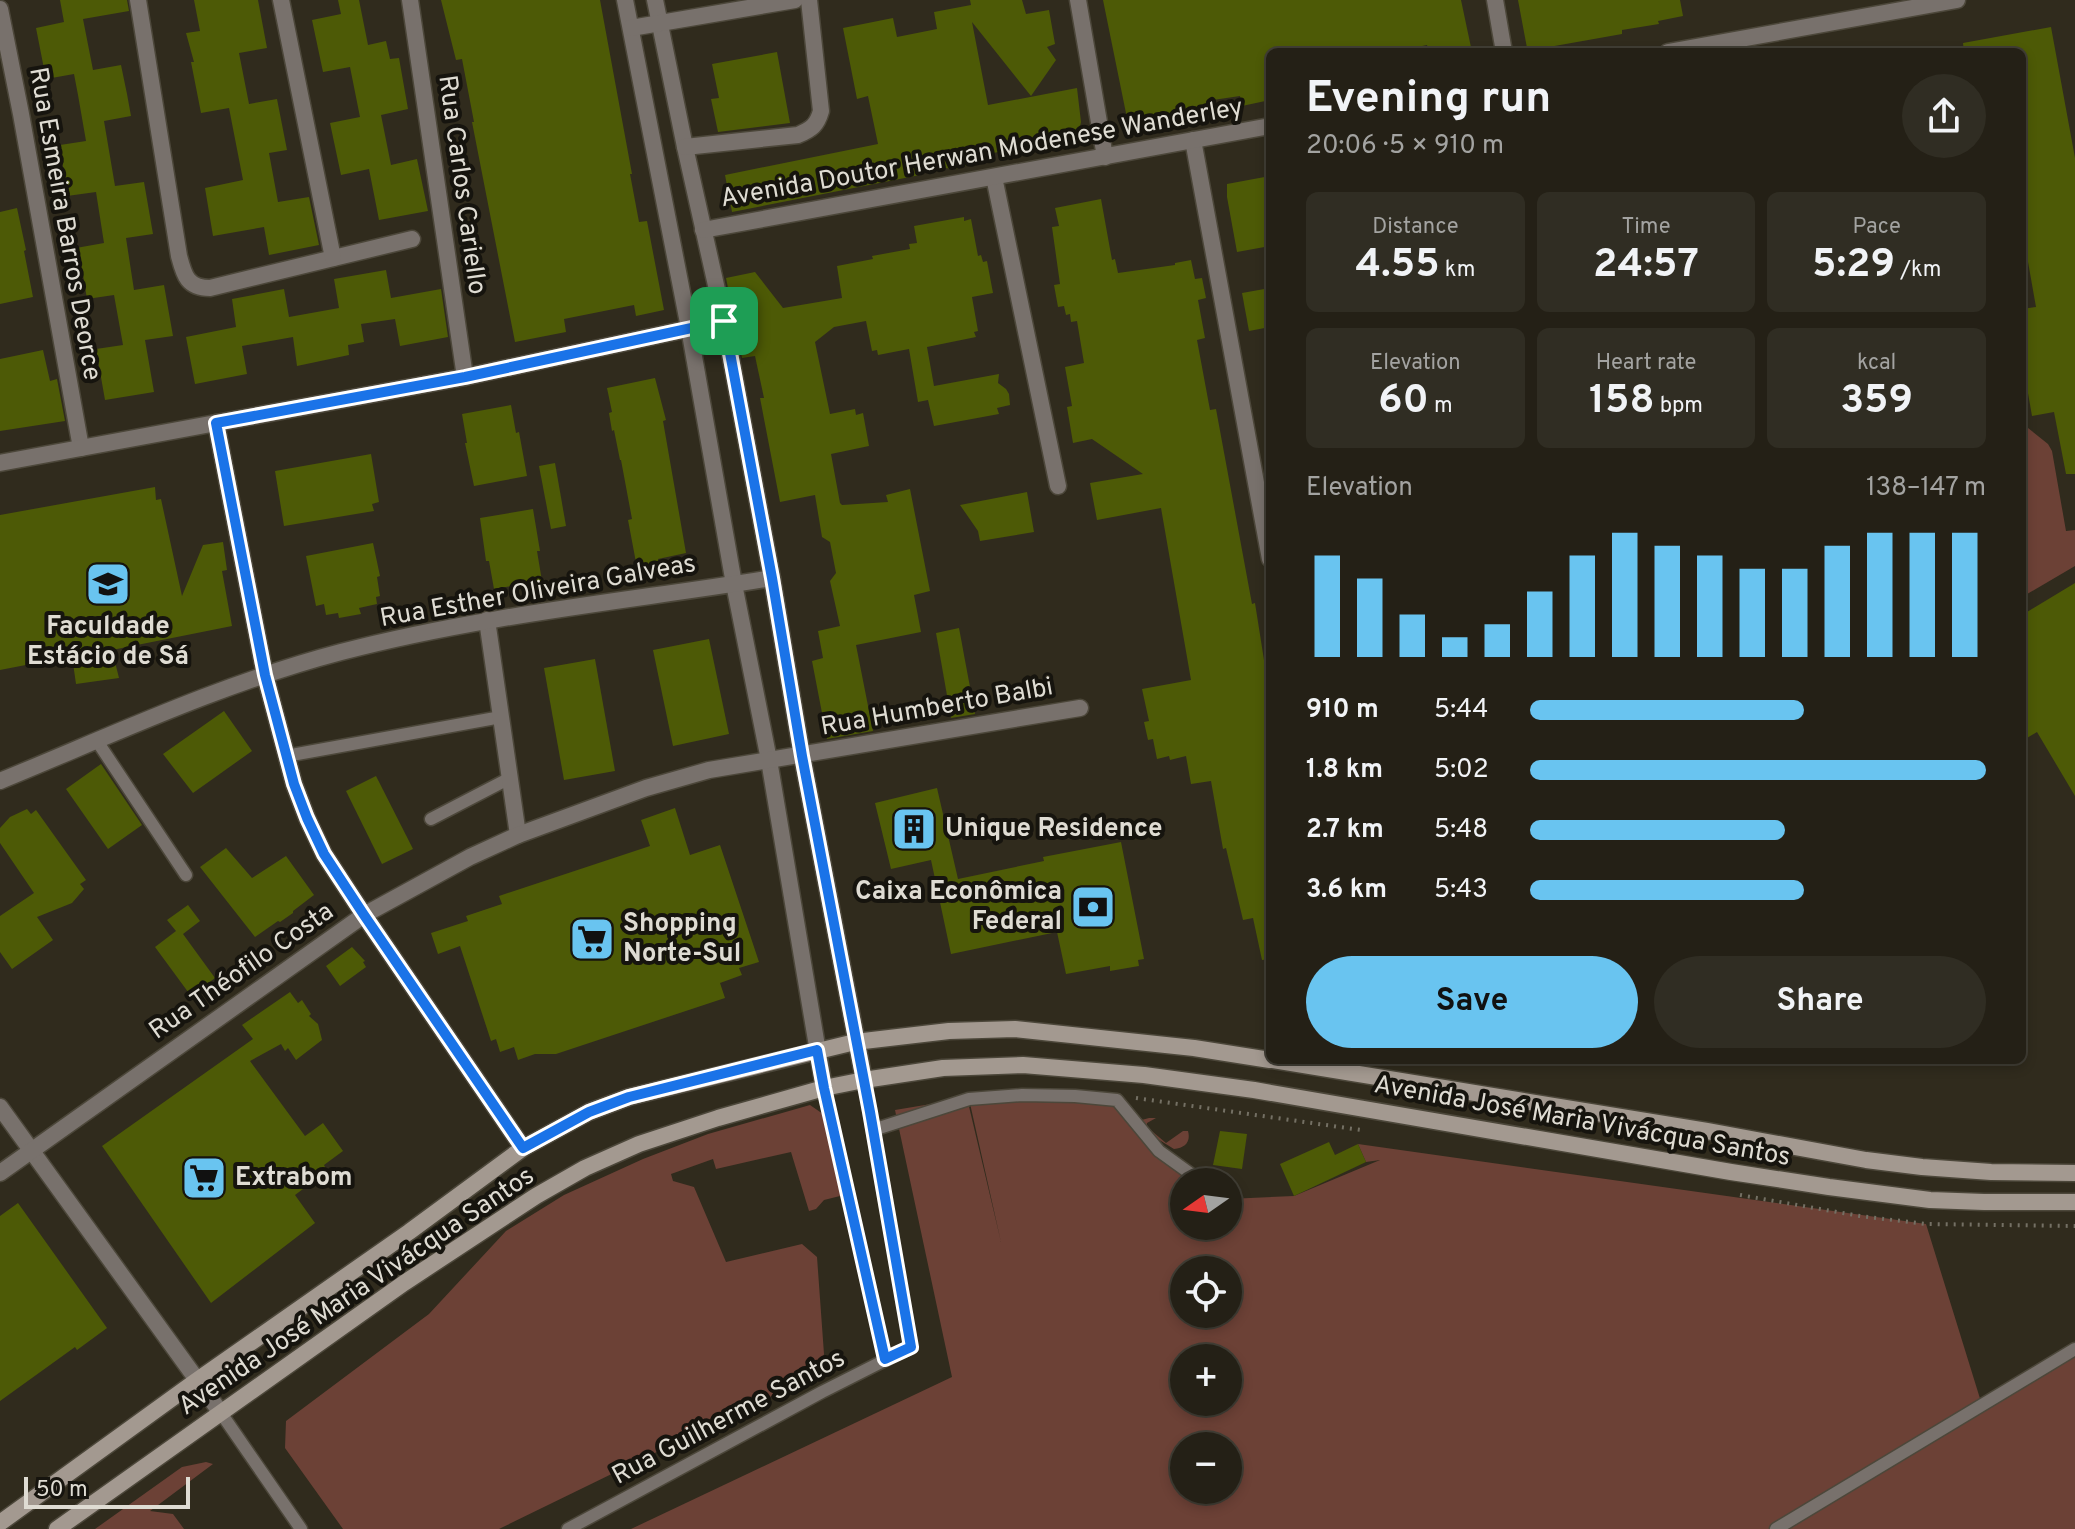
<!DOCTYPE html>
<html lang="en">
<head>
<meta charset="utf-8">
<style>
	body { margin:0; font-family:Overpass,sans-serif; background:#302d23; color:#f1f3f6; height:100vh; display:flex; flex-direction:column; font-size:30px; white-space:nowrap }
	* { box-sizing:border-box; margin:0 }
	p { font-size:26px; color:#a3a3a1 }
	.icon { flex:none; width:44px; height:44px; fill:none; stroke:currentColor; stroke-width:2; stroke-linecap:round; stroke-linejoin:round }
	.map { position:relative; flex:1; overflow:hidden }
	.side { position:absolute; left:1266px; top:48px; width:760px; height:1016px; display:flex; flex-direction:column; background:#242016; border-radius:12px; box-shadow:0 4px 12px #0003,0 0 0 2px #413e35 }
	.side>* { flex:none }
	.needle { width:52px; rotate:256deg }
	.buttons { position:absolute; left:1170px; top:1168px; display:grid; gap:16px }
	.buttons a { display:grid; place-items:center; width:72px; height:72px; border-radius:50%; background:#242016; box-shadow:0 4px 12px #0003,0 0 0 2px #413e35; font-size:40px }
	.scale { position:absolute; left:24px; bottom:20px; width:166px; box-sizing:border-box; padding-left:8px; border:4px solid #dfdcd3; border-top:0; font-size:22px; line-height:28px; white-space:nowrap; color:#dfdcd3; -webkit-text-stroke:6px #16140e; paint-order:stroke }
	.pin { position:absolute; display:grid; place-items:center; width:68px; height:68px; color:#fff; margin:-34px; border-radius:16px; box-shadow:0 4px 12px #0006 }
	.round { display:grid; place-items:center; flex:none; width:84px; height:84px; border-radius:42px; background:#302d23 }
	.summary { display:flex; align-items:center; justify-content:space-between; height:136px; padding:0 40px }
	h1 { font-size:44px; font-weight:700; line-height:60px }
	.metrics { display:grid; grid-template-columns:repeat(3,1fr); gap:12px; height:136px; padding:8px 40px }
	.metrics div { display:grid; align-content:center; border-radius:12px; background:#302d23; text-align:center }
	.metrics b { font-size:40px; font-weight:700 }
	.metrics small { font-size:22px; font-weight:400 }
	.metrics p { font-size:22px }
	.chart { height:224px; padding:16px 40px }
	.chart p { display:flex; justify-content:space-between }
	.chart svg { width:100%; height:144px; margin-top:8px; stroke:#69c4f0; stroke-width:6 }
	.action { display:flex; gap:16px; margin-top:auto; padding:16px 40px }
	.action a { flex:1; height:92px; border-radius:48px; background:#69c4f0; color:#111; font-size:32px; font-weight:700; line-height:92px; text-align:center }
	.action a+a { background:#302d23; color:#f1f3f6 }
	ul { padding:0 40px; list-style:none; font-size:26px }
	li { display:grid; grid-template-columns:128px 96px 1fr; align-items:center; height:60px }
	li i { height:20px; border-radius:10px; background:#69c4f0 }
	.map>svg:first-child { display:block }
</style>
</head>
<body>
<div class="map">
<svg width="2075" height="1529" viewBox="0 0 2075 1529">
	<rect width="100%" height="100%" fill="#302b1d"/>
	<g fill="#6c4136" fill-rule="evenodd">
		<path d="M2022 420 2023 424 2048 444 2052 451 2066 531 2075 530V566L2022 597Z"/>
		<path d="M967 1098 1001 1242 969 1099 1116 1100 1138 1121 1149 1118H1156L1147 1123V1127L1166 1143 1183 1131H1188C1191 1142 1185 1148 1174 1149L1143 1130 1202 1182H1184V1226H1228V1199L1294 1196 1380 1160 1366 1162 1358 1144 1926 1224 1982 1405 2075 1349V1529H631L952 1377 895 1110ZM1184 1270H1228V1314H1184ZM1184 1358H1228V1402H1184ZM1184 1446H1228V1490H1184Z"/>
		<path d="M810 1105 823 1114 848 1194 824 1200 816 1209 809 1211 791 1152 716 1169 713 1159 671 1174 673 1181 694 1187 726 1262 802 1244 817 1257 824 1354 819 1373 499 1529H343L285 1448 286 1421 429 1314 506 1231 564 1195 643 1159 708 1134Z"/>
		<path d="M206 1462 213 1464 150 1511 173 1514 184 1529H95L182 1467Z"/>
	</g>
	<g fill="#4d5a06">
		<path d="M60 0H127L129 11 83 19 93 70 121 65 127 94 131 116 104 121 115 186 144 182 153 234 126 238 134 290 164 285 173 336 145 340 154 392 105 400 96 349 123 345 114 295 87 299 82 269H80L76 248 104 243 96 192 67 196 60 145 86 141 78 95 74 74 46 79 36 28 64 22Z"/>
		<path d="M194 0H258L267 48 239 53 249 104 277 99 287 150 269 153 278 202 309 197 319 245 269 255 264 227 213 236 205 188 243 180 229 108 201 113 191 62H194L186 33 200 31Z"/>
		<path d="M338 0H359L368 45 386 41 390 59 399 58 408 109 381 115 391 165 417 159 428 211 379 220 369 169 341 175 330 123 360 117 350 67 323 72 312 20 341 14Z"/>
		<path d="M441 0H600L632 174H630L639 222 647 221 664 310 636 316 634 305 564 319 566 332 515 342 472 122H474L462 59 456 60Z"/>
		<path d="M970 0H1022L1026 14 1049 10 1055 44 1047 47 1056 60 1031 96 972 22 988 105 1077 88 1081 122 1079 131 1070 137 1039 142 1040 145 981 155 977 162 955 169 944 168 917 159 920 175 732 212 725 175 878 144 868 96 857 99 843 28 893 18 897 37 937 29 934 12 971 5Z"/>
		<path d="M1103 0H1461L1472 52H1429L1427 45 1393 52H1270V100L1242 106 1240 96 1213 100 1203 113 1129 128Z"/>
		<path d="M1518 0H1680L1683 16 1658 21 1659 24 1622 30V34L1532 50 1531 47 1527 48Z"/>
		<path d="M2051 27 2075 158V474H2066L2054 412 2032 416 2022 359V309L2036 307 2022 228V52H1964L1963 43Z"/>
		<path d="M777 52 790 123 718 132 711 99 719 98 712 64Z"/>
		<path d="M1270 176V246L1237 252 1227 197V184Z"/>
		<path d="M1101 199 1112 260 1115 259 1118 273 1175 265V263L1191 260 1195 279 1202 278 1206 298 1198 300 1205 338 1197 340 1210 410 1216 409 1252 604 1255 603 1270 698V959L1262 960 1253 918 1243 920 1226 848 1223 849 1211 781 1191 784 1186 756 1170 760 1169 756 1157 759 1153 739 1148 740 1144 722 1149 721 1142 689 1191 680 1161 508 1097 520 1090 483 1143 474 1092 439 1073 443 1067 407 1072 406 1065 367 1084 363 1077 321 1071 322 1070 314 1066 315 1064 306 1058 307 1054 285 1060 284 1052 227 1059 226 1055 208Z"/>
		<path d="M17 208 26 250 24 251 33 297 0 304V212Z"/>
		<path d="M964 217V221L971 219 978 256 981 255 983 262 987 261 993 293 972 297 978 331 974 332 976 337 927 347 934 386 999 374 998 383 1006 389 1009 394 1010 405 997 408 999 414 934 426 928 400 918 402 909 349 878 355 877 350 872 351 866 321 834 327 815 342 830 414 855 409 856 415 863 413 869 446 831 454 840 503 842 505 888 502 886 495 910 489 930 591 914 595 921 632 856 645 873 731 827 739 812 661 823 658 818 631 840 626 830 581 836 573 830 542 822 537 815 495 780 502 760 398H764L755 356 742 358 726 278 755 272 783 308 842 298 837 266 873 259 872 256 910 249 909 244 917 243 914 226Z"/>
		<path d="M386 270 391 298 441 289 448 337 400 346 395 319 361 324 364 342 348 345 349 355 297 366 293 337 242 346 247 374 195 384 186 337 236 327 232 299 284 289 289 317 339 308 334 279Z"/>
		<path d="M1270 288V327L1249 331 1242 293Z"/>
		<path d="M43 350 50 381 57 379 65 421 0 431V359Z"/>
		<path d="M655 378 666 420 663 421 686 553 658 559 660 569 638 573 628 520 632 519 621 460H620L614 430 612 431 609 413 612 412 607 388Z"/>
		<path d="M511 405 516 433 519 432 527 476 474 486 465 443H467L462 414Z"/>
		<path d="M371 454 379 502 372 504 374 511 284 526 275 471Z"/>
		<path d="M555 463 566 526 551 529 539 466Z"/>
		<path d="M155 487 156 500 161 499 182 596 203 545 223 542 227 570 222 571 232 626 112 650 119 678 76 684 72 656 0 670V515Z"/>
		<path d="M1027 492 1034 532 980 541 978 531 960 505Z"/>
		<path d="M533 509 540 551H537L542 581 494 589 489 561H486L480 518Z"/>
		<path d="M373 543 380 576 377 577 380 596 376 597 377 604 359 608 361 614 339 618 338 613 326 615 324 604 316 606 306 556Z"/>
		<path d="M2075 583V796L2037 732 2022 741V615Z"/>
		<path d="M959 628 975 714 951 718 936 633Z"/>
		<path d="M709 639 729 734 673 746 653 650Z"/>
		<path d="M595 659 615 771 564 780 544 668Z"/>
		<path d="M224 711 252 751 193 793 163 754Z"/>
		<path d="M101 764 142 825 108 849 66 789Z"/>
		<path d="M376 776 413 849 382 864 346 791Z"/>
		<path d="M937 788 958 879 1044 861 1043 857 1121 842 1144 959 1138 960 1139 966 1110 971V966L1066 974 1057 932 951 954 931 860 891 869 875 803Z"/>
		<path d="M675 808 690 855 720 845 759 962 739 968 742 975 720 983 725 998 556 1054H535L518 1060 514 1047 500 1052 496 1039 491 1041 460 946 438 954 431 933 468 921 466 916 502 904 499 896 650 846 641 820Z"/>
		<path d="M27 809 31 814 36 810 86 880 80 884 84 889 72 903 37 917 53 940 12 969 0 952V916L34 893 0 843V828L10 817Z"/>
		<path d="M226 848 252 878 286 856 314 895 293 911V913L280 922 278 921 255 937 200 867Z"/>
		<path d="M188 905 200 921 183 934 215 978 191 996 155 947 176 931 167 920Z"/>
		<path d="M352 947 365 961 363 962 366 967 340 986 326 966Z"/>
		<path d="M290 992 298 1003 302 1000 311 1014 309 1016 318 1024 322 1040 296 1060 288 1048 285 1051 281 1044 250 1061 305 1136 323 1123 343 1151 324 1165 327 1171 295 1195 315 1223 211 1303 102 1146 253 1039 242 1025Z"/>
		<path d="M1220 1131 1247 1134 1242 1169 1213 1165Z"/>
		<path d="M1329 1142 1335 1155 1358 1144 1366 1162 1294 1196 1280 1164Z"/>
		<path d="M18 1203 107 1328 77 1350 75 1347 0 1401V1216Z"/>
	</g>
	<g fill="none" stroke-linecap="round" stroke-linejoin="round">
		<g stroke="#4c473a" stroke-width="15">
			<g id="service">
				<path d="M97 741 186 875"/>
				<path d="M286 756 501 717"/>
				<path d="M431 819 510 778"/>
				<path d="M824 1088 885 1359"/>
				<path d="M873 1130 969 1099 1022 1095 1075 1096 1117 1100 1159 1151 1202 1182"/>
				<path d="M221 1413 301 1529"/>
				<path d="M568 1529 822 1392 911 1347 864 1080"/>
				<path d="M1776 1529 2075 1349"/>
			</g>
		</g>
		<g stroke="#4c473a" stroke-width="19">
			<g id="minor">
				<path d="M138 0 179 256C184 275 187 288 210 288L412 239"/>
				<path d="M281 0 333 258"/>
				<path d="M410 0 465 377"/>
				<path d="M625 0 689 328 734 584 769 760 824 1088"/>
				<path d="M655 0 685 147 724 321 772 578 802 756 864 1080"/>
				<path d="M1078 0 1105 157"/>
				<path d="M1495 0 1504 52"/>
				<path d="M0 9 21 114 81 448"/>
				<path d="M631 28 795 0"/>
				<path d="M1668 52 1957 0"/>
				<path d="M1193 140 1270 559"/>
				<path d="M685 147 798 135C812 129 817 125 821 111L809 0"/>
				<path d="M994 177 1058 486"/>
				<path d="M703 230 1270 126"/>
				<path d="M216 423 265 675 294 784 307 818 324 854 364 915 523 1148"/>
				<path d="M0 463 465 377 724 321"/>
				<path d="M487 620 518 835"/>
				<path d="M0 781C112 735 223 683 341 652 482 615 628 601 772 578"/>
				<path d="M0 1107 221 1413"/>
				<path d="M0 1173 364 915 470 857 518 835 646 788 709 770 1080 708"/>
			</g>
		</g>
		<g stroke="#4c473a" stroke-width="19">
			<g id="secondary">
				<path d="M1273 1060 1707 1131 1866 1160 1922 1167 1991 1172 2075 1173"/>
				<path d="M0 1523 196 1381 409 1232 523 1148 589 1112 629 1097 855 1042 949 1031 1015 1029 1194 1048 1270 1060"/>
				<path d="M57 1529 404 1283 536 1196 585 1168 639 1144 718 1118 824 1088 864 1080 943 1068 1023 1065 1144 1075 1254 1090 1731 1172 1829 1187 1930 1200 1984 1202H2075"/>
			</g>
		</g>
		<g stroke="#747064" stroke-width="4" stroke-dasharray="2 6" stroke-linecap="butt">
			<path d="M1136 1098 1361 1130"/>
			<path d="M1740 1195 1860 1216 1926 1224 2075 1226"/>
		</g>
		<use href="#service" stroke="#78716c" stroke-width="12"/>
		<use href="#minor" stroke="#78716c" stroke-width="16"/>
		<use href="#secondary" stroke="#a39990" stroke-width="16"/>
	</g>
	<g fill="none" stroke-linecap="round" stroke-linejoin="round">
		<g stroke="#fff" stroke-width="16">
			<path id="route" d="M724 321 772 578 802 756 870 1112 911 1347 885 1359 824 1088 817 1050 629 1097 589 1112 523 1148 364 915 324 854 307 818 294 784 265 675 216 423 465 377Z"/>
		</g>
		<use href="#route" stroke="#1a73e8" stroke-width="10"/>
	</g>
	<defs>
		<g id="university-square" transform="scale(2.3)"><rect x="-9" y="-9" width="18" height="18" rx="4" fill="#69c4f0" stroke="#16140e"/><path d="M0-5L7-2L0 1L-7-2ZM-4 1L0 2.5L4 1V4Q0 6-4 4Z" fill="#111"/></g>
		<g id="building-square" transform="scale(2.3)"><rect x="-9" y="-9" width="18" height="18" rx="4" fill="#69c4f0" stroke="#16140e"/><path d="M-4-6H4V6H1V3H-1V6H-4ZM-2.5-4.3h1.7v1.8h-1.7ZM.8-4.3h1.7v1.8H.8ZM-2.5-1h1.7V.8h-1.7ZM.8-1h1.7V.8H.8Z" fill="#111"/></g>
		<g id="bank-square" transform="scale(2.3)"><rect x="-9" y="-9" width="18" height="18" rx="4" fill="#69c4f0" stroke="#16140e"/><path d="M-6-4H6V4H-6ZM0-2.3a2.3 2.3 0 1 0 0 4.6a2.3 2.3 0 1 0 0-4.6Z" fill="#111"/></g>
		<g id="supermarket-square" transform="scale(2.3)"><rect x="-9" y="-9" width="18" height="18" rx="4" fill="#69c4f0" stroke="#16140e"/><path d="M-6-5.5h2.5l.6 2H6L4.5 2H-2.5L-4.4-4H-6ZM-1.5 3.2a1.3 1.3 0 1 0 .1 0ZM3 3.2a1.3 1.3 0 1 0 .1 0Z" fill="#111"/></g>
	</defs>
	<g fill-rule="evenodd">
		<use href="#university-square" x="108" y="584"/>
		<use href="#building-square" x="914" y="829"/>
		<use href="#bank-square" x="1093" y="907"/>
		<use href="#supermarket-square" x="592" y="939"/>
		<use href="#supermarket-square" x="204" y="1178"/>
	</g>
	<g text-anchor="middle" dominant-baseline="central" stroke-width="8" stroke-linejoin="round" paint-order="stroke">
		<g font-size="26" fill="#dfdcd3" stroke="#16140e">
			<text transform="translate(982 154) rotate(-10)">Avenida Doutor Herwan Modenese Wanderley</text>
			<text transform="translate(461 185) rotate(82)">Rua Carlos Cariello</text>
			<text transform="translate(64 224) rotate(80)">Rua Esmeira Barros Deorce</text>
			<text transform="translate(538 592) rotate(-10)">Rua Esther Oliveira Galveas</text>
			<text transform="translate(937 708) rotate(-10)">Rua Humberto Balbi</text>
			<text transform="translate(242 972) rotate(-35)">Rua Théofilo Costa</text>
			<text transform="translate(1582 1122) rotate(10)">Avenida José Maria Vivácqua Santos</text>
			<text transform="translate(357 1292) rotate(-34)">Avenida José Maria Vivácqua Santos</text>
			<text transform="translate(729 1418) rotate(-28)">Rua Guilherme Santos</text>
		</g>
		<g font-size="26" font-weight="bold" fill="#dfdcd3" stroke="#16140e" text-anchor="start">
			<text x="108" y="627" text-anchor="middle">Faculdade<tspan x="108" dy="30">Estácio de Sá</tspan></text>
			<text x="945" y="829">Unique Residence</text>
			<text x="1062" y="892" text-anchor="end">Caixa Econômica<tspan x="1062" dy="30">Federal</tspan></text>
			<text x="623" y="924">Shopping<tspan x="623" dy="30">Norte-Sul</tspan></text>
			<text x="235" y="1178">Extrabom</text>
		</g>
	</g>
</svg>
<div class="buttons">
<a><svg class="needle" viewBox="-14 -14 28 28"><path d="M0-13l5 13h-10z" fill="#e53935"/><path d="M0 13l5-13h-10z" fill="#a3a3a1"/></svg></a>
<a><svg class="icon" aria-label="locate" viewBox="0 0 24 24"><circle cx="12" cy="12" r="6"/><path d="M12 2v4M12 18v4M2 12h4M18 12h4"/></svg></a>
<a>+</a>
<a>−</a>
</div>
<div class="scale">50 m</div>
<div class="pin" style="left:724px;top:321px;background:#1e9e55"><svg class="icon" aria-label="arrive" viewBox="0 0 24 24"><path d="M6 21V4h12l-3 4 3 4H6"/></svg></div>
<section class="side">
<div class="summary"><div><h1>Evening run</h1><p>20:06 · 5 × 910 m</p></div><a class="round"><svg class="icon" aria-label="share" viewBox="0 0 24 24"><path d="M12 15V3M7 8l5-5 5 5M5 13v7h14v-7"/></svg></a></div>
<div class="metrics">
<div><p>Distance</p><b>4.55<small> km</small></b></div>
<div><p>Time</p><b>24:57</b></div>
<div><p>Pace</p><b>5:29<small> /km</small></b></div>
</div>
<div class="metrics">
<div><p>Elevation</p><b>60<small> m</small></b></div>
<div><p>Heart rate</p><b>158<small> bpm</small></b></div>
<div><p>kcal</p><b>359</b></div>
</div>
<div class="chart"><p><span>Elevation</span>138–147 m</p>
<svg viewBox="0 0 160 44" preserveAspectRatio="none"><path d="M5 44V13M15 44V20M25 44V31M35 44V38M45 44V34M55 44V24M65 44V13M75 44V6M85 44V10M95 44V13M105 44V17M115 44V17M125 44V10M135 44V6M145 44V6M155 44V6"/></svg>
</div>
<ul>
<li><b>910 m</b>5:44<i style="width:60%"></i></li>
<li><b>1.8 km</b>5:02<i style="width:100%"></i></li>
<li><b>2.7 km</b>5:48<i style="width:56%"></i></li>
<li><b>3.6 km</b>5:43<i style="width:60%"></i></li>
</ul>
<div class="action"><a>Save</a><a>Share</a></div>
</section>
</div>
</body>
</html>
